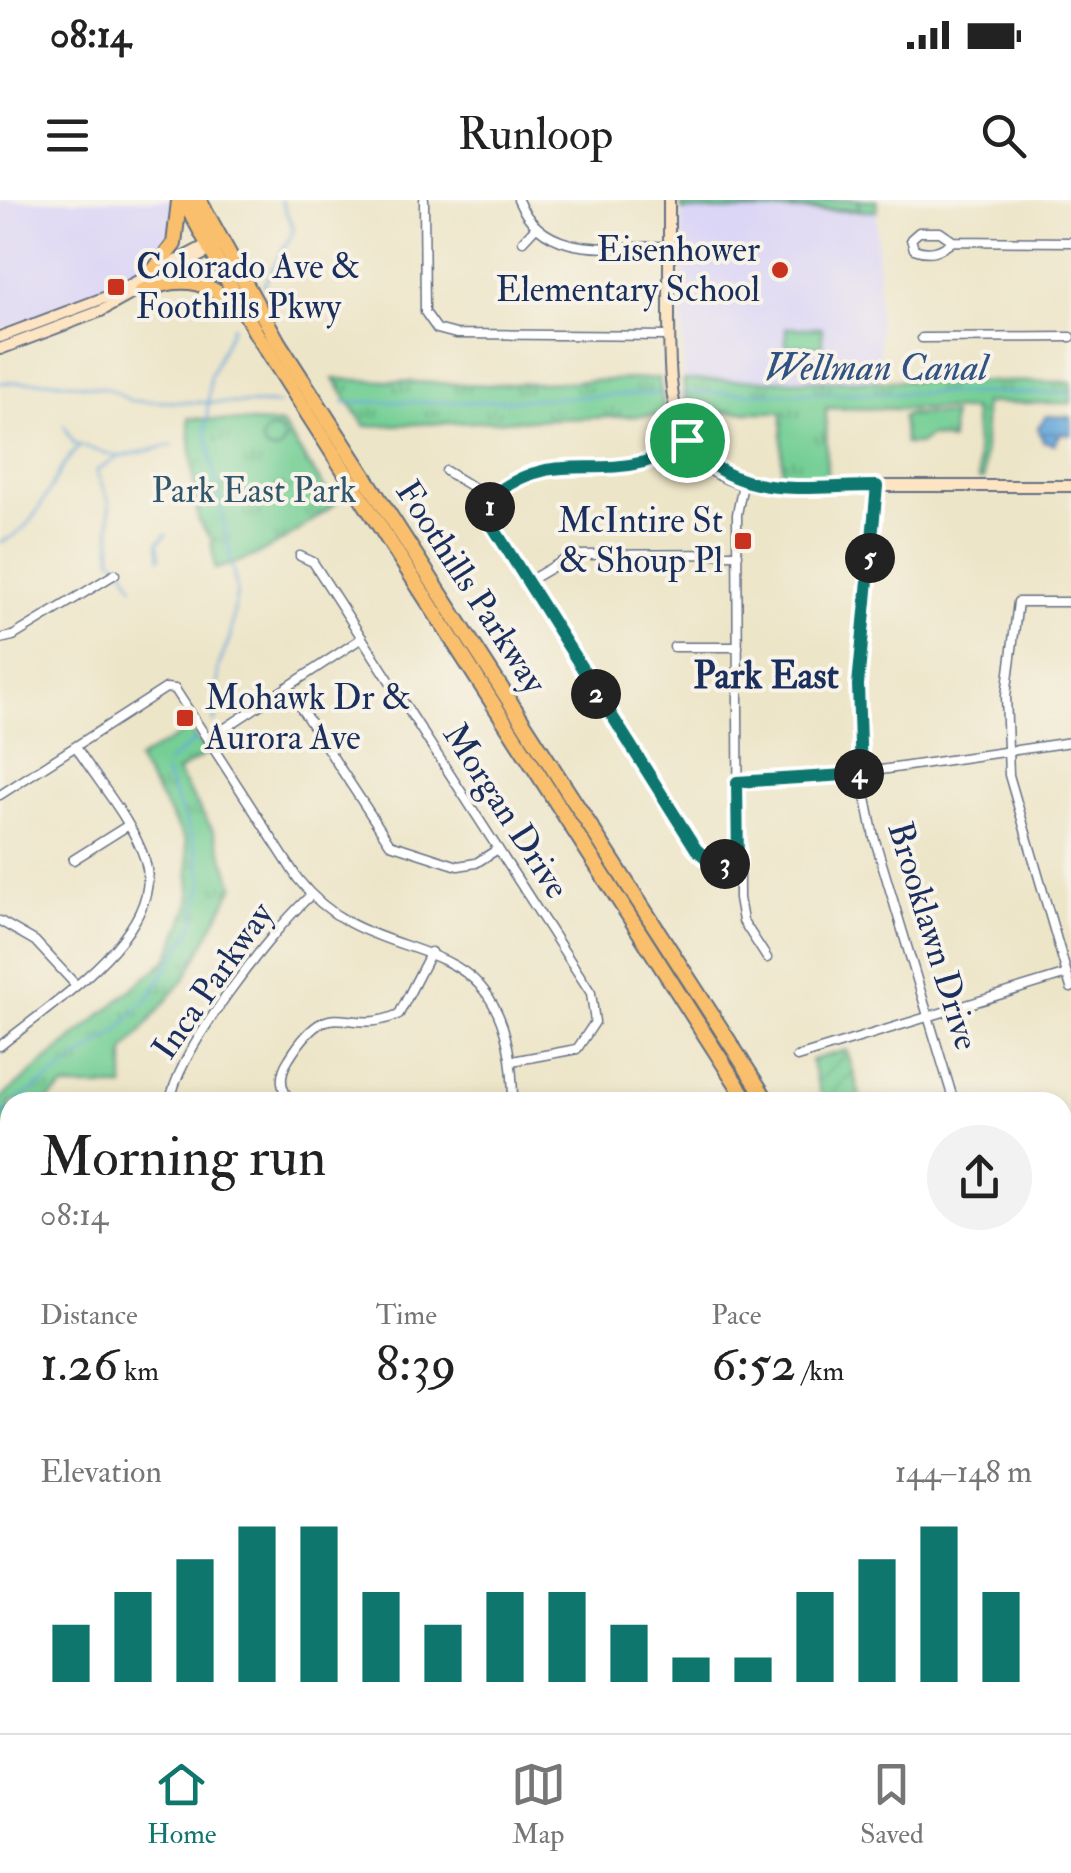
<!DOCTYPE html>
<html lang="en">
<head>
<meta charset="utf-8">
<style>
	body { margin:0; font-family:"IM FELL Double Pica",serif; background:#f2f2f2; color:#222; height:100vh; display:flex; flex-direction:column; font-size:38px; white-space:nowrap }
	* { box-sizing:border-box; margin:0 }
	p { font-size:32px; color:#767676 }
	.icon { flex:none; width:55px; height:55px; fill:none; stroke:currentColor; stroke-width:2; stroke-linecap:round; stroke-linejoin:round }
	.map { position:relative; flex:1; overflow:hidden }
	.details { position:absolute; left:0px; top:892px; width:1072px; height:642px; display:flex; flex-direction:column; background:#fff; border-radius:30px 30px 0 0; box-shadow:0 5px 15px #0003 }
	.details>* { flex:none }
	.pin { position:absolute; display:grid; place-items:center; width:85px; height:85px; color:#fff; margin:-42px; border:5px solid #fff; border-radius:50%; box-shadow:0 2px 10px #0007 }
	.km { position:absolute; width:50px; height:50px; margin:-25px; border-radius:50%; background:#222; color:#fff; font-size:28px; line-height:50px; text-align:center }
	.round { display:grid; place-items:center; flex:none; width:105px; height:105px; border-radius:52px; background:#f2f2f2 }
	.head { display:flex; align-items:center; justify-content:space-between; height:170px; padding:0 40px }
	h1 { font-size:55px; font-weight:600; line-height:75px }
	.figures { display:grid; grid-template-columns:repeat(3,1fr); gap:15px; height:170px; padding:10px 40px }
	.figures div { display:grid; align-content:center }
	.figures b { font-size:50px; font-weight:600 }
	.figures small { font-size:28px; font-weight:400 }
	.figures p { font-size:28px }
	.chart { height:280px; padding:20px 40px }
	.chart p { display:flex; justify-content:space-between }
	.chart svg { width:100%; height:180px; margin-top:10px; stroke:#0f766e; stroke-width:6 }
	.status { display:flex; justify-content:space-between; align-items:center; height:70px; padding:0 50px; background:#fff; direction:ltr }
	.status svg { height:28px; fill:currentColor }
	header { display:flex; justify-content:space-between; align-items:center; height:130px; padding:0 40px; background:#fff; font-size:45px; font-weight:600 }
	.menu { display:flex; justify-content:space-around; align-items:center; height:140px; border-top:2px solid #e0e0e0; background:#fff; font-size:28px; color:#767676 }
	.menu a { display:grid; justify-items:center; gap:5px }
	.menu .current { color:#0f766e }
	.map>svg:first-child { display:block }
</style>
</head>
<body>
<div class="status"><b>08:14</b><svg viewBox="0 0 49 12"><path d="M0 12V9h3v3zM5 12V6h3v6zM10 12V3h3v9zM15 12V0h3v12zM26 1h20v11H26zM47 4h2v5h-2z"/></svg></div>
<header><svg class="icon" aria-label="menu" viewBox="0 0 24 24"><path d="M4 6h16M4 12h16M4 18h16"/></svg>Runloop<svg class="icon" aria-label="search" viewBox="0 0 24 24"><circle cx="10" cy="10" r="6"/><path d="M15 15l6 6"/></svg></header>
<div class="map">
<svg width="1071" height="1533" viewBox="0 0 1071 1533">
	<defs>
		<pattern id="grass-tufts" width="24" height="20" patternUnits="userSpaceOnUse" patternTransform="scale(2.5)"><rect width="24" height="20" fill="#75cf95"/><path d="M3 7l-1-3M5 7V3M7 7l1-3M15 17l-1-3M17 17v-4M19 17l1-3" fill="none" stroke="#5fa87d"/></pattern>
		<pattern id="garden-furrows" width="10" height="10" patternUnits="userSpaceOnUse" patternTransform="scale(2.5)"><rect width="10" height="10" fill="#75cf95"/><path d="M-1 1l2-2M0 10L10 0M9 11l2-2" fill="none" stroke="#5fa87d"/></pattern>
		<pattern id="water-waves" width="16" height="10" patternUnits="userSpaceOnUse" patternTransform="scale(2.5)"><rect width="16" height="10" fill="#65a7d9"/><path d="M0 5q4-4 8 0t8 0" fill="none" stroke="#5288b3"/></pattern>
	</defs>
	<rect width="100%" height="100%" fill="#f7f3e8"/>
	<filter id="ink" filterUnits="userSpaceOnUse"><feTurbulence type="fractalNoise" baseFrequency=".01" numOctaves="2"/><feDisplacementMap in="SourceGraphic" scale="20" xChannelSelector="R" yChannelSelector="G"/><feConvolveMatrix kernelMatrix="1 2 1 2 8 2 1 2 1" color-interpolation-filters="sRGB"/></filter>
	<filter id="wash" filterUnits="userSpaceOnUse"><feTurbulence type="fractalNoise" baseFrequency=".0048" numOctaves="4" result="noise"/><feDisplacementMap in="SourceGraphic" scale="40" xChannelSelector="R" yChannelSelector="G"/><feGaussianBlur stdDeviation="2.25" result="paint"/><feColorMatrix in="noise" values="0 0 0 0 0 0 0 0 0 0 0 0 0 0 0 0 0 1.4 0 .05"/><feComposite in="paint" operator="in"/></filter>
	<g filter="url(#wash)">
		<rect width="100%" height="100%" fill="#ede5c8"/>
		<g fill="#dcd6f6">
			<path d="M0 0H174L175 32 150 67 40 119 0 128Z"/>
			<path d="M682 10 877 11 880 183 683 180Z"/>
		</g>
		<g fill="url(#grass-tufts)" stroke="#487f7a" stroke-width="2.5">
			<path d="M682 0H877V11L682 10Z"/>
			<path d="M659 178 665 215 365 226 334 179 488 185Z"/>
			<path d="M683 180 1071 182V203H984V279H979L973 210 826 208 827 278 782 277V212H688Z"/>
			<path d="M906 214H952L951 241 929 236 920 244H905L902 217Z"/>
			<path d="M188 218 282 224 335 304C297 333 262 358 215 369L211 338 199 322 196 304Z"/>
			<path d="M188 530 209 552 177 572 214 632 234 686 186 777 124 852V887H64L45 902H10V932L0 940V899L168 759 191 700 186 641 137 560Z"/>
		</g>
		<path fill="url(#garden-furrows)" stroke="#487f7a" stroke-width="2.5" d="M847 850 862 902H823L811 860Z"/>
		<g fill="#75cf95" stroke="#487f7a" stroke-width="2.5">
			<path d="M789 0H859V9H793Z"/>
			<rect x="786" y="128" width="36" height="18"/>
			<circle cx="273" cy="240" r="11"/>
		</g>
		<path fill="url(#water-waves)" stroke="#406b9c" stroke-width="2.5" d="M1047 216 1071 217V235L1061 233 1055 244 1043 241 1038 227Z"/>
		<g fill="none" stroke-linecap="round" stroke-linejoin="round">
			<g stroke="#65a7d9" stroke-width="2.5">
				<path d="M263 86 294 30 281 0"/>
				<path d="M0 183 55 181 109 189 131 201 279 204"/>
				<path d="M681 193H1071"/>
				<path d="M344 202H472L659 193"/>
				<path d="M64 225 74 244 119 257"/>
				<path d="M0 342C43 329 49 273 80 246"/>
				<path d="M160 358 158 343 166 334"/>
				<path d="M133 386 120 363 112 359 109 301 96 271 119 257 173 245"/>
				<path d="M213 522 218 514V468L230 437 237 391 206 231 210 176 233 126"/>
				<path d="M167 563 197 539"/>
				<path d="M16 902 115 833 150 796 194 724 203 680 193 640 165 573"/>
				<path d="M0 917 10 908"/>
			</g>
		</g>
	</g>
	<g filter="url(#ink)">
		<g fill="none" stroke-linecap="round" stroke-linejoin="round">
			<g stroke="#646f83" stroke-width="11">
				<g id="street">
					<path d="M424 0 425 112 437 129 456 134 669 136"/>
					<path d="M518 0C545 62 613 46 669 46"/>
					<path d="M523 41 535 28"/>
					<path d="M953 41C941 51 930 55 914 49L911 39 919 32H940L953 41 1071 42"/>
					<path d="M922 138 1071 137"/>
					<path d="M687 240C673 248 660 259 644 262 590 276 549 253 498 292L488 319 696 649 708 661 738 664"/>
					<path d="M446 271 492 299"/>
					<path d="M743 284 737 314 739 698 743 721 767 758"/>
					<path d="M877 286 858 485 861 574 874 637 954 902"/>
					<path d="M300 356 313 362 591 793 595 822 577 849 512 861"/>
					<path d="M525 383 573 355 738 354"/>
					<path d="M1071 402H1018L1006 496 1009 575 1071 788"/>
					<path d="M0 439 13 436 115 374"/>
					<path d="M674 447H738"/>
					<path d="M287 487 390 644 458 666 476 663 498 649"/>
					<path d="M210 538 362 438"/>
					<path d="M737 581 847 575 1071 542"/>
					<path d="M0 595 166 488 175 489 298 679C379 784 512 706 513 902"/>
					<path d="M73 660 127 626"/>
					<path d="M0 721 35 741 74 783"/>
					<path d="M0 846C48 806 168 732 145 660 132 620 98 582 76 547"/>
					<path d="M797 857 1067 774"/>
					<path d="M170 902C178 851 271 731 311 695"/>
					<path d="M292 902C279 889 279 874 289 859 333 788 344 839 399 814L431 752"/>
					<path d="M0 996 10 988"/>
					<path d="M1071 1274V1286"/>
					<path d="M0 1283H10"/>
					<path d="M0 1405H10"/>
					<path d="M0 1505H10"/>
					<path d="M0 1519 10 1518"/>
					<path d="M63 1525V1533"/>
					<path d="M152 1525 164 1533"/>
					<path d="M175 1525 183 1533"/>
					<path d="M315 1525 323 1533"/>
					<path d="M520 1525 581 1533"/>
					<path d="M77 1533V1525"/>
					<path d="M505 1533 510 1525"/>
				</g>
			</g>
			<g stroke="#646f83" stroke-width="14">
				<g id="secondary">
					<path d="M669 0C669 39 669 77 669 116 670 186 665 275 759 286H1071"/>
					<path d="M0 137 109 96 213 42"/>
					<path d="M0 149 101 111 216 47"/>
					<path d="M0 1058H10"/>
					<path d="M1062 1064H1071"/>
					<path d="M0 1073H10"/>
					<path d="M1062 1077H1071"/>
				</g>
			</g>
			<g stroke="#646f83" stroke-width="18">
				<g id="highway">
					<path d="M184 0 256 133 748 902"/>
					<path d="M199 0 278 142 768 902"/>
					<path d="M151 74 174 44 179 1"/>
					<path d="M142 91C178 76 203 78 233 104"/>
					<path d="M955 1533V1525"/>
					<path d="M968 1533V1525"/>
				</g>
			</g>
			<use href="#street" stroke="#fff" stroke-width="8"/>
			<use href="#secondary" stroke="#fde5c4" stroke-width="10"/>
			<use href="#highway" stroke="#f9bf6c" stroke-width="14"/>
		</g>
	</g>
	<g fill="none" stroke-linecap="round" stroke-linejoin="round" filter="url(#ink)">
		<g stroke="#fff" stroke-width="20">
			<path id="route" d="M687 240C736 303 805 286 877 286L858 485 861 574 737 582 738 664 708 660 696 649 488 319 498 292C549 253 590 276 644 262 660 258 673 248 687 240Z"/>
		</g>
		<use href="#route" stroke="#0f766e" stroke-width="12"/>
	</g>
	<g fill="#c8321e" stroke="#f7f3e8" stroke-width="4">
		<circle cx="780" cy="70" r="10"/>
		<rect x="106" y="77" width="20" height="20" rx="5"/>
		<rect x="733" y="331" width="20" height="20" rx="5"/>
		<rect x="175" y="508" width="20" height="20" rx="5"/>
	</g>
	<g text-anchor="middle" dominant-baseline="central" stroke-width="8" stroke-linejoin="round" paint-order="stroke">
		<g font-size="35" fill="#1b2f5e" stroke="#f7f3e8" text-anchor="end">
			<text x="760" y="50">Eisenhower<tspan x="760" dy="40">Elementary School</tspan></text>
			<text x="136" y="67" text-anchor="start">Colorado Ave &amp;<tspan x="136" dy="40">Foothills Pkwy</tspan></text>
			<text x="723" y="321">McIntire St<tspan x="723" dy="40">&amp; Shoup Pl</tspan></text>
			<text x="205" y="498" text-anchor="start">Mohawk Dr &amp;<tspan x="205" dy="40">Aurora Ave</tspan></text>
		</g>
		<g font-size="35" fill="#32576c" stroke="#f7f3e8">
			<text x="254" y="291">Park East Park</text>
		</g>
		<g font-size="35" fill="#1b2f5e" stroke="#f7f3e8">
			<text transform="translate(471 387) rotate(57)">Foothills Parkway</text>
			<text transform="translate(506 611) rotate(57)">Morgan Drive</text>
			<text transform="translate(933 736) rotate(73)">Brooklawn Drive</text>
			<text transform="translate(213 781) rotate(-55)">Inca Parkway</text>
		</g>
		<g font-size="38" font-style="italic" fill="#315383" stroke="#f7f3e8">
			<text x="876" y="168">Wellman Canal</text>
		</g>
		<g font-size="38" font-weight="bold" fill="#1b2f5e" stroke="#f7f3e8">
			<text x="766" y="476">Park East</text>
		</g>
	</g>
</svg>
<div class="pin" style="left:687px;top:240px;background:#1e9e55"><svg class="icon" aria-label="arrive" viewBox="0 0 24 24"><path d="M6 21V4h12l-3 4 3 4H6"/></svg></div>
<b class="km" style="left:490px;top:307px">1</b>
<b class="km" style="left:596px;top:494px">2</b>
<b class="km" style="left:725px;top:664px">3</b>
<b class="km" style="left:859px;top:574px">4</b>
<b class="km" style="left:870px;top:358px">5</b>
<section class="details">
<div class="head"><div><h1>Morning run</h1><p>08:14</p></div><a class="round"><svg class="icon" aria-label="share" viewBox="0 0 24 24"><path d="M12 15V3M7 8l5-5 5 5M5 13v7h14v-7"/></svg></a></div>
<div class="figures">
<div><p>Distance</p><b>1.26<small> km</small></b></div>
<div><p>Time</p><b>8:39</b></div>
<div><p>Pace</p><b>6:52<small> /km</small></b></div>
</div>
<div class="chart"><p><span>Elevation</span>144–148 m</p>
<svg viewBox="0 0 160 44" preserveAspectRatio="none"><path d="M5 44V30M15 44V22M25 44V14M35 44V6M45 44V6M55 44V22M65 44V30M75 44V22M85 44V22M95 44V30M105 44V38M115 44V38M125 44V22M135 44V14M145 44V6M155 44V22"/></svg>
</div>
</section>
</div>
<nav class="menu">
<a class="current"><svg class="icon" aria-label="home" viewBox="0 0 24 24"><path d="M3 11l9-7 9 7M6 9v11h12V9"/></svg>Home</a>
<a><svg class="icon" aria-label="map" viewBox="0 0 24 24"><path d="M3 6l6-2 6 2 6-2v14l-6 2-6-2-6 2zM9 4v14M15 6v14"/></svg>Map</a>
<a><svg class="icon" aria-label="saved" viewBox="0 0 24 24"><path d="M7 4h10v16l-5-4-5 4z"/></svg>Saved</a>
</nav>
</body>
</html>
